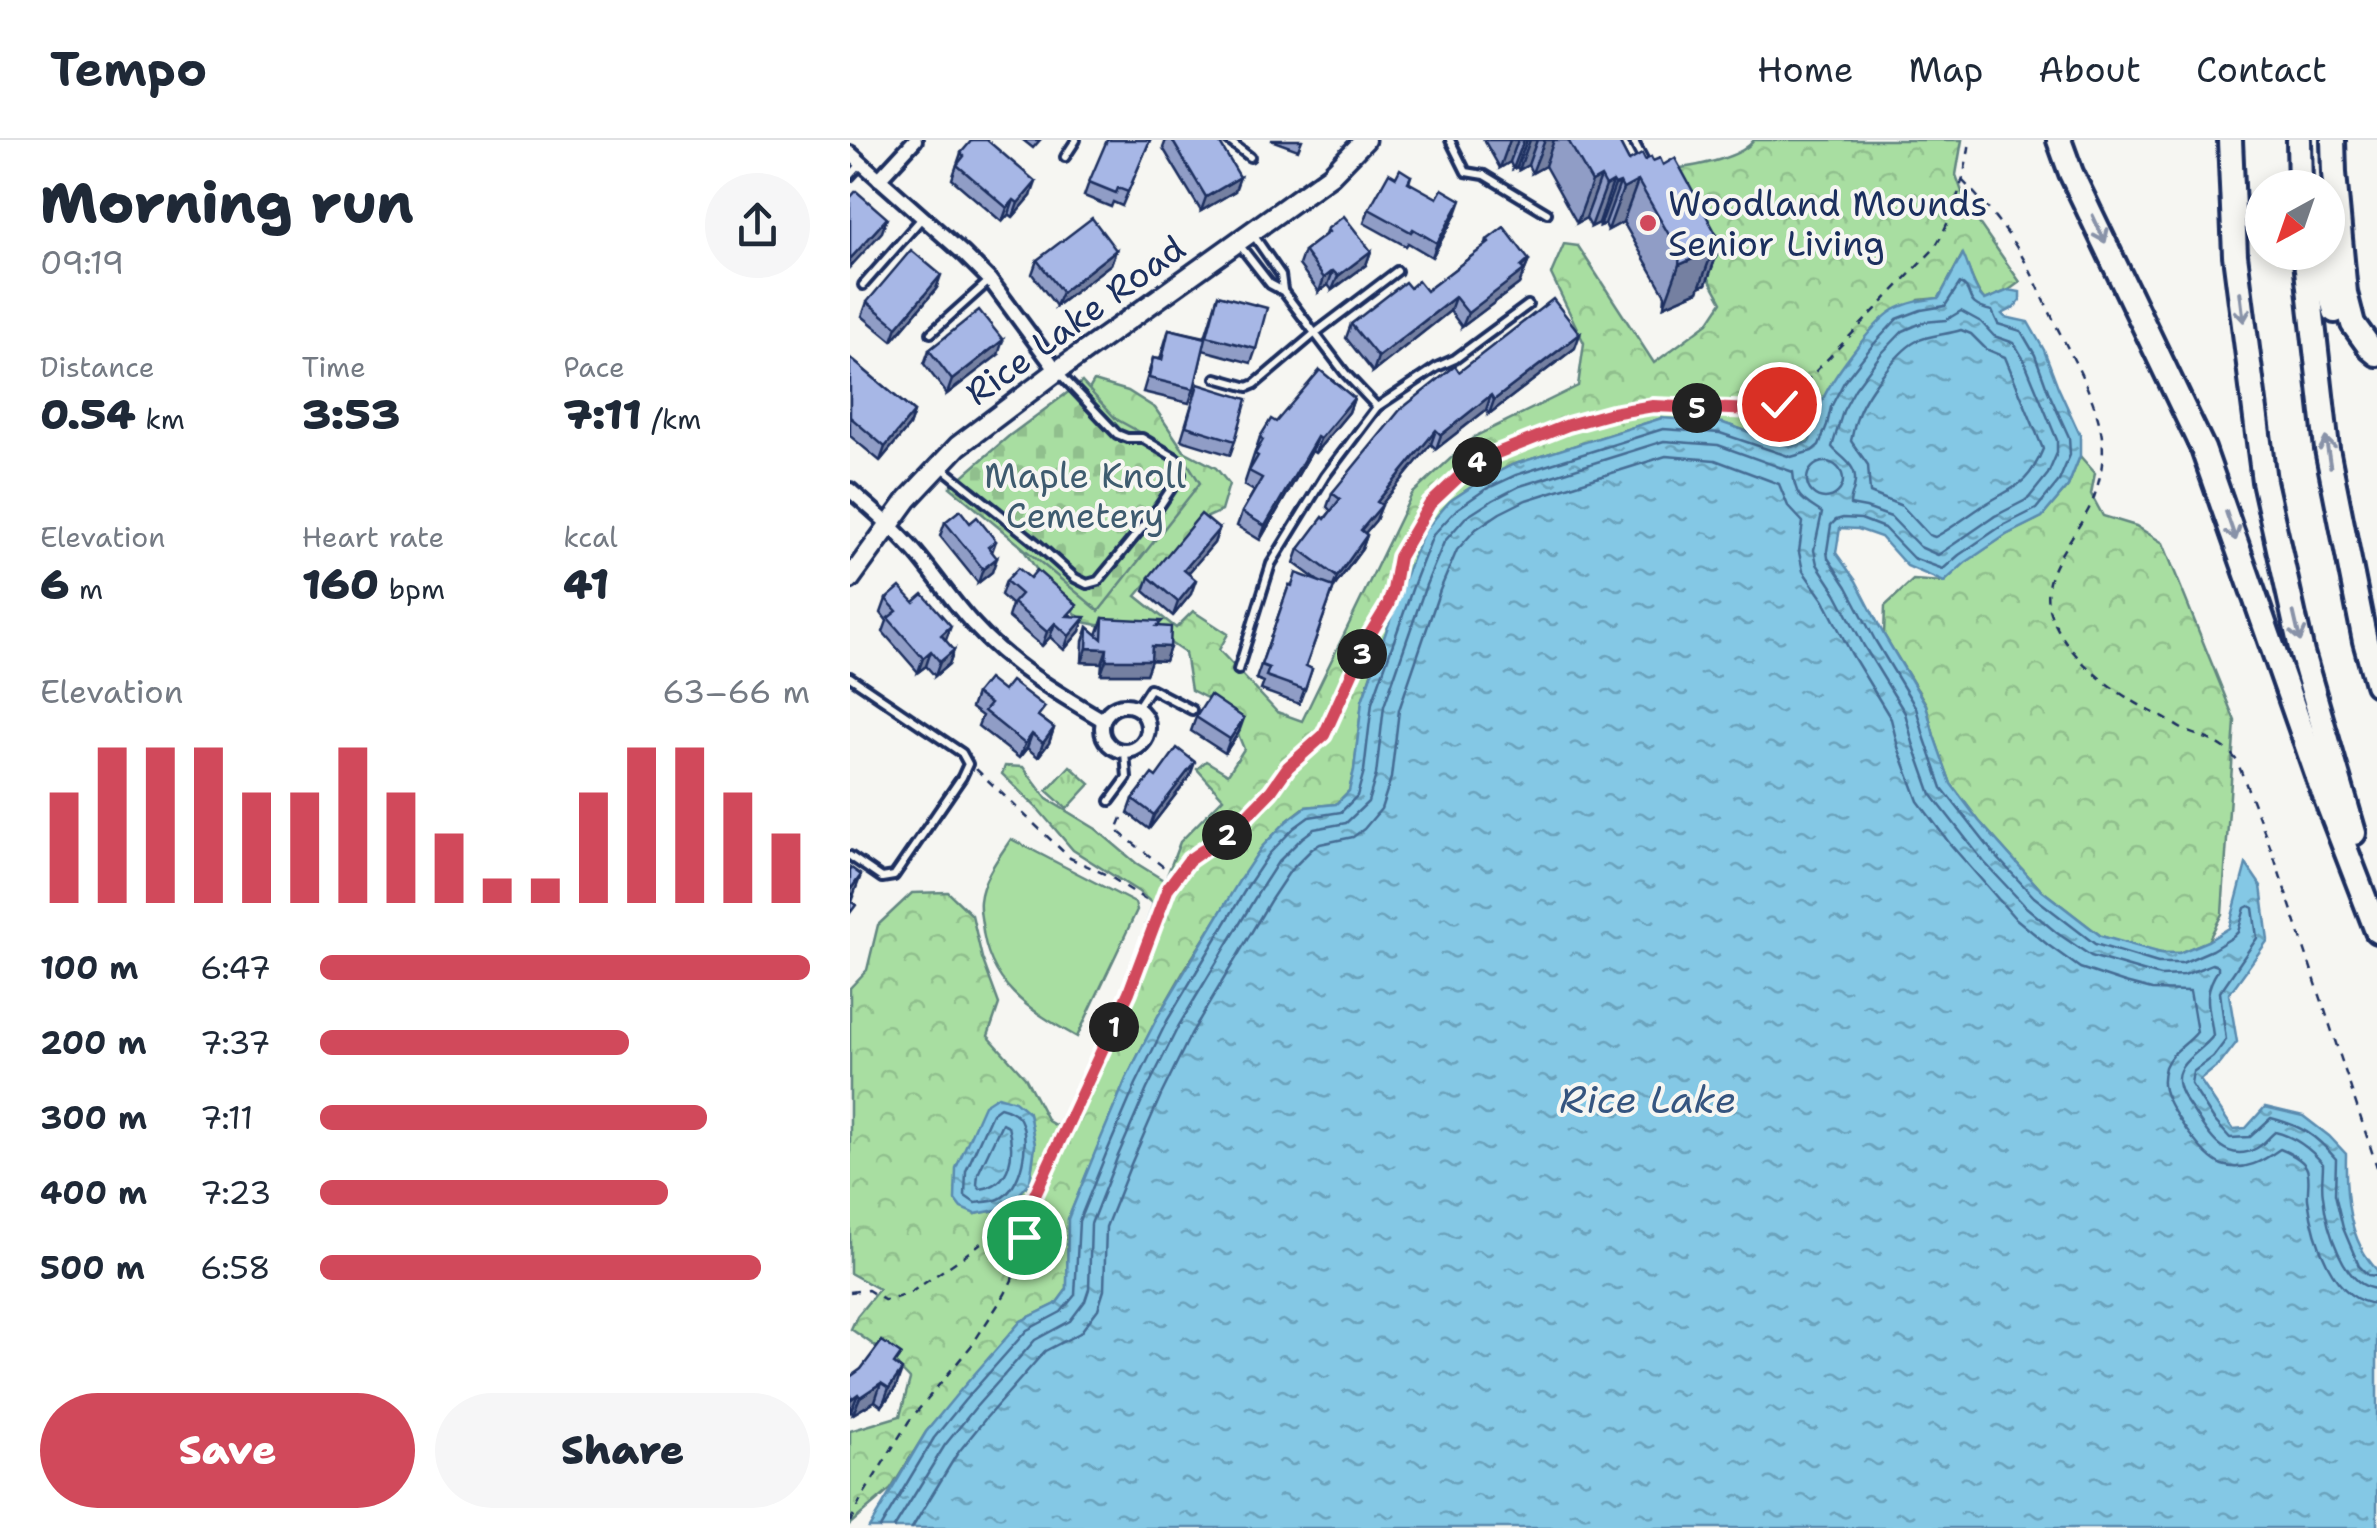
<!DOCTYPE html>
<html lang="en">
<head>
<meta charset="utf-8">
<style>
	body { margin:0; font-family:"Shantell Sans",sans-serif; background:#f6f6f7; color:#1f2937; height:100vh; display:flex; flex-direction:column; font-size:38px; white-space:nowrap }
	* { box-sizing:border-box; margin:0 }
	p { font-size:32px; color:#747a83 }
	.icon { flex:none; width:55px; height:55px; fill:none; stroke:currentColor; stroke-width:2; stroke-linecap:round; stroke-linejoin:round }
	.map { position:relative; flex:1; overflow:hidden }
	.details { display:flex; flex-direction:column; background:#fff; width:850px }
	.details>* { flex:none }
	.needle { width:65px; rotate:220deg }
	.fabs { position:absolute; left:1395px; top:30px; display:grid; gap:20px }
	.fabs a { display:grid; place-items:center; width:100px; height:100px; border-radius:50%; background:#fff; box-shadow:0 5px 15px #0003; font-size:50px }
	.pin { position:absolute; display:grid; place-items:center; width:85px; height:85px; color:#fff; margin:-42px; border:5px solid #fff; border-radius:50%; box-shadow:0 2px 10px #0007 }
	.km { position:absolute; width:50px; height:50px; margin:-25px; border-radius:50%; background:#222; color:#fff; font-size:28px; line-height:50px; text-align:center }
	.round { display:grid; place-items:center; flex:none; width:105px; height:105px; border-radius:52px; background:#f6f6f7 }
	.head { display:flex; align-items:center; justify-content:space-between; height:170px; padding:0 40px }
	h1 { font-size:55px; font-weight:800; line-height:75px }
	.stats { display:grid; grid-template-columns:repeat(3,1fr); gap:15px; height:170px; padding:10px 40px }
	.stats div { display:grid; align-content:center }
	.stats b { font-size:42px; font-weight:800 }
	.stats small { font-size:28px; font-weight:400 }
	.stats p { font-size:28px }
	.chart { height:280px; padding:20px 40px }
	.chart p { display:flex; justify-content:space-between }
	.chart svg { width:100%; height:180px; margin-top:10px; stroke:#d1495b; stroke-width:6 }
	.cta { display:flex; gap:20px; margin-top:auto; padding:20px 40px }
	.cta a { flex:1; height:115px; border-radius:60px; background:#d1495b; color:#fff; font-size:40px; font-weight:800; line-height:115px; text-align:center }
	.cta a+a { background:#f6f6f7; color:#1f2937 }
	ul { padding:0 40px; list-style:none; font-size:32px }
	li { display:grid; grid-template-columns:160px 120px 1fr; align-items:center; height:75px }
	li i { height:25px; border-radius:12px; background:#d1495b }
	header { display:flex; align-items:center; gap:60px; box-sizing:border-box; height:140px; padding:0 50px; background:#fff; border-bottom:2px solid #e0e1e3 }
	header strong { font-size:48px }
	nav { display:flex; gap:55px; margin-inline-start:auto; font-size:35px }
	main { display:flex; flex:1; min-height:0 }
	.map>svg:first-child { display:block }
</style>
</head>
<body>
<header>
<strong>Tempo</strong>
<nav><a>Home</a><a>Map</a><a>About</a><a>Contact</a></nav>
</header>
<main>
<section class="details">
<div class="head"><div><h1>Morning run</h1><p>09:19</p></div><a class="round"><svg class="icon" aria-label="share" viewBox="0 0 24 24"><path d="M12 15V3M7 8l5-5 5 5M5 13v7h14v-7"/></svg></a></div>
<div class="stats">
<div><p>Distance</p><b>0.54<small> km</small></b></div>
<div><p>Time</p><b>3:53</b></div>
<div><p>Pace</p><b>7:11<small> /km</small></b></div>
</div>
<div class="stats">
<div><p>Elevation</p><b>6<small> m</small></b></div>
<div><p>Heart rate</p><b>160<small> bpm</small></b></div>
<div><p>kcal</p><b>41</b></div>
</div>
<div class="chart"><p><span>Elevation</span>63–66 m</p>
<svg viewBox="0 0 160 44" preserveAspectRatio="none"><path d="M5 44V17M15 44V6M25 44V6M35 44V6M45 44V17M55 44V17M65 44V6M75 44V17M85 44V27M95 44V38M105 44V38M115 44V17M125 44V6M135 44V6M145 44V17M155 44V27"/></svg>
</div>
<ul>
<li><b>100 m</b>6:47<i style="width:100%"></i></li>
<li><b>200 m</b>7:37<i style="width:63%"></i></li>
<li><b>300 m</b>7:11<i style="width:79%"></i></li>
<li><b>400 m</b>7:23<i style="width:71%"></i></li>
<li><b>500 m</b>6:58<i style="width:90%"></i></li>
</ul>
<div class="cta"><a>Save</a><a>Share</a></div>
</section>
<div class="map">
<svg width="1527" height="1388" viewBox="0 0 1527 1388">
	<defs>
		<pattern id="forest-crowns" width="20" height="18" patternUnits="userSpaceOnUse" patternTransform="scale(2.5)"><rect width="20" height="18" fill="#a8dea1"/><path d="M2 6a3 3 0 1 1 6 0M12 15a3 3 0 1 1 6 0" fill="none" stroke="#90bf8d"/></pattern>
		<pattern id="cemetery-stones" width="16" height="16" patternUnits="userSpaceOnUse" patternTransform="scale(2.5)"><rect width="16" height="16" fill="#a8dea1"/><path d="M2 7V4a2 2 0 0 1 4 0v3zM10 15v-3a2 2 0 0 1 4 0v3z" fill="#90bf8d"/></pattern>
		<pattern id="park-tufts" width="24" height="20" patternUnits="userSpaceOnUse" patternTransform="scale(2.5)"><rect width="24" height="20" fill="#a8dea1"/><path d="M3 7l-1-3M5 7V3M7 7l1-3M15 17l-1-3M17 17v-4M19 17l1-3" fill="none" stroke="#90bf8d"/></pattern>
		<pattern id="water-ripples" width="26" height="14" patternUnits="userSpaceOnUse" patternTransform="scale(2.5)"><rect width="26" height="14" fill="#84c8e5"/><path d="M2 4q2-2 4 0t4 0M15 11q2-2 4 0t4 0" fill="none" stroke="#6ba3bd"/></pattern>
	</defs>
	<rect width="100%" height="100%" fill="#f6f6f2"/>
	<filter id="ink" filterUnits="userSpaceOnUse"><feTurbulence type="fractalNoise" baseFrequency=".01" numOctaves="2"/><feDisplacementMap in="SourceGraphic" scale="20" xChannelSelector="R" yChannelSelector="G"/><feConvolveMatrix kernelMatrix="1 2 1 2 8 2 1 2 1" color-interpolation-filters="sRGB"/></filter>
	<g filter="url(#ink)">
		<g fill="url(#forest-crowns)" stroke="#628680" stroke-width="2.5" fill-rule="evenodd">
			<path d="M904 0H1112L1106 35 1117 66 1170 142 1159 150 1135 160C1125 152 1120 128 1112 115L1089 158 1069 160 971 264 968 282 960 302 942 307 873 283 812 278 662 325 632 340 600 361 574 391 525 522 512 561 504 630 499 651 486 664 455 667 437 681 411 708 335 829 308 876 276 939 218 1079 217 1149 206 1164 171 1181 76 1292 41 1349 0 1384V1291L50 1276 60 1239 35 1213 1 1189 7 1176 29 1149 0 1133V848L17 830 28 785 62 753 98 752 122 775 132 818 149 864 138 896 175 937 198 981 219 993 274 876 284 821 303 764 289 752 223 710 188 669 152 634 155 626 173 627 197 659 246 689 286 723 315 741 330 702 373 658 347 629 356 621 378 634 394 609 378 569 341 550 335 513 295 486 262 488 234 482 196 444 173 409 194 420 233 260 244 241 278 251 305 268 334 311 366 328 379 344 371 371 349 381 286 456 326 488 343 471 378 494 369 510 427 572 452 581 562 354 624 297 728 246 734 203 701 134 714 104 728 106 804 223 858 183 872 162 810 50 817 30C841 27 890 20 904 0ZM179 974 185 1005 180 1042 157 1068 125 1074Z"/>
			<path d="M1230 316 1245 333 1241 354 1253 376 1286 386 1313 403 1385 581 1372 774 1358 801 1329 813H1311L1287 808 1251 796 1190 749 1129 681 1101 644 1084 596 1076 564 1034 495 1035 466 1063 440 1094 442 1114 423 1156 395 1192 377 1218 346Z"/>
		</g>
		<path fill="url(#cemetery-stones)" stroke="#628680" stroke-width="2.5" d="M232 242 266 279 333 316 350 343 249 471 100 347 159 296Z"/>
		<path fill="url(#park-tufts)" stroke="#628680" stroke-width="2.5" d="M220 626 240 644 217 669 197 651Z"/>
		<path fill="#a8dea1" stroke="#628680" stroke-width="2.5" d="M161 699 285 763 287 770 227 897C179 870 138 845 132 784 131 777 129 768 130 761 132 739 149 717 161 699Z"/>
		<g fill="url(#water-ripples)" stroke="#5a8baf" stroke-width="2.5">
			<path d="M1113 114C1120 128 1123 151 1135 160L1159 150 1170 152V160L1164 168 1152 174 1155 177 1178 182 1194 210 1208 247 1230 295V316L1218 346 1192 377 1156 395 1115 423 1094 442 1057 426 1031 397 1008 389 990 388 986 413 1006 441 1034 495 1076 565 1084 596 1101 644 1129 681 1190 749 1251 796 1311 813H1329L1358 801 1379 788 1396 724 1411 746 1418 800 1379 854 1387 902 1370 924 1350 940 1383 989 1396 988 1415 967 1453 976 1479 996 1496 1014C1495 1054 1498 1100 1527 1130V1388H19L76 1292 108 1253 171 1181 206 1164 217 1149 218 1079 246 1010 276 939 308 876 389 741 411 708 437 681 456 667 486 664 499 651 504 630 512 561 555 437 574 391 600 361 632 340 662 325 812 278 873 283 942 307 959 302C965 289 967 276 971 264 979 241 1023 182 1044 170 1058 162 1074 160 1089 158Z"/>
			<path d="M148 956 165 961 179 973 185 1005 180 1042 157 1068 125 1074 111 1068 105 1060 106 1028 134 965Z"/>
		</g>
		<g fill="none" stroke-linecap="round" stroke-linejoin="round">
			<g stroke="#456c94" stroke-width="2.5">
				<path d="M1111 171 1131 182 1144 196 1164 203 1174 220 1207 300V313L1198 334 1178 359 1145 376 1088 415 1070 407 1041 377 1016 368 1000 365C1000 357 1005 349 1005 340 1006 324 990 317 982 307L993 271 1005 249 1031 214 1053 191 1074 182 1096 180Z"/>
				<path d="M1111 190 1121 194 1136 209 1155 217 1193 309C1177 348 1163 346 1131 367 1116 377 1101 389 1085 397L1079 395 1052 366 1020 353 1018 325 1001 301C1003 293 1004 285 1007 278 1013 257 1047 212 1065 202 1079 194 1097 195 1111 190Z"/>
				<circle cx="975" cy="340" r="18"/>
				<path d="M150 967C158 969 166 972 170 979 181 1000 172 1049 149 1059 142 1062 132 1062 125 1063L115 1056 116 1031 142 973Z"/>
				<path d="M152 983 158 986C165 1013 162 1045 130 1049L127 1045 128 1034Z"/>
				<path d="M30 1388 84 1298 115 1260 177 1190 211 1172 225 1155 229 1081 256 1014 286 944 317 881 397 747 419 714 444 688 459 677 491 672 507 656 514 631 522 563 565 441 583 395 607 369 636 349 666 335 813 289 870 293 941 317 962 311 969 305 977 285 981 267 994 242 1022 206 1047 179 1071 170 1095 166 1110 143C1126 152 1111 164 1142 171L1148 184 1171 191 1185 215 1198 251 1219 297 1220 315 1209 341 1186 369 1150 387 1109 415 1093 429 1063 418 1034 388 1011 379 993 378 986 380 981 385 977 411 978 418 997 447 1025 500 1066 568 1075 599 1092 648 1144 714 1184 757 1245 804 1308 823H1332L1362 810 1383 797 1388 792 1395 768 1399 766 1403 768 1407 798 1370 852 1376 900 1363 917 1343 932 1341 944 1364 980 1380 998 1400 997 1421 978C1451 986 1465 994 1486 1019L1485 1054 1493 1088 1509 1126 1518 1135 1527 1136"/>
				<path d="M44 1388 95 1305 125 1268 185 1200 220 1181 235 1161 239 1149 241 1084 267 1018 297 949 328 887 408 753 428 722 452 698 464 689 496 683 518 662 526 635 534 566 576 445 594 402 615 378 643 360 670 346 814 301 868 305 943 332C945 358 953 360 972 373L964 410 967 424 986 453 1014 506 1055 573 1063 603 1081 654 1134 722 1176 767 1207 793 1241 816 1310 836 1334 835 1362 824 1368 826V830C1351 856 1360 867 1363 896 1353 910 1329 921 1328 938 1327 951 1338 964 1345 974 1359 996 1376 1025 1407 1008 1414 1004 1419 997 1425 992 1445 997 1460 1008 1473 1024 1473 1034 1471 1046 1473 1056 1476 1086 1493 1147 1527 1149"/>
				<path d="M62 1388 107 1314 136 1278 195 1211 230 1193 248 1169 254 1150 256 1087 281 1024 311 955 341 894 420 761 440 731 462 709 470 704 503 697 514 689 531 669 541 638 549 570 590 450 607 410 626 389 650 373 676 360 816 316 865 320 929 344 938 366 953 382 949 412 953 431 974 461 1001 513 1041 579 1048 607 1068 661 1100 704 1164 777 1198 805 1230 828 1275 843 1302 850 1340 851 1347 892C1337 905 1321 911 1315 927 1313 934 1312 943 1314 950 1320 970 1353 1018 1372 1025 1395 1032 1413 1021 1430 1009 1438 1012 1452 1019 1456 1027 1461 1035 1457 1049 1458 1059 1463 1097 1482 1162 1527 1164"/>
			</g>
			<g stroke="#1b2f5e" stroke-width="14">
				<g id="lane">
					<path d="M378 0 400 17"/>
					<path d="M600 0 616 32 634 35 697 73"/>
					<path d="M783 0 794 21"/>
					<path d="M215 17 226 0"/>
					<path d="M0 36 11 24"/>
					<path d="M404 96 431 135 433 150"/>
					<path d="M388 103 420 144 433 151 495 233 527 267 587 227 605 219 678 165"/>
					<path d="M13 145 72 78"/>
					<path d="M81 193 139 141"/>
					<path d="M366 238 398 247 405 244 464 194 547 131"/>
					<path d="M90 326 186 403 225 438 237 444 248 441 309 367 331 334 326 318 292 298H277L267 294 209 233"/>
					<path d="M388 530 421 424 475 336 527 267"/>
					<path d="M0 537 112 613 118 624 112 637 44 736 32 738 0 716"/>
					<path d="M287 568 300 548 342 570"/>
					<path d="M260 661 277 638 275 612"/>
				</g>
			</g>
			<g stroke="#1b2f5e" stroke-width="20">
				<g id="street">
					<path d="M0 13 114 114 140 140 207 231"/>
					<path d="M29 39 65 0"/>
					<path d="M0 350C25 372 50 393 71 419 89 441 105 465 124 485 160 525 207 553 253 580"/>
					<circle cx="275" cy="588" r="23"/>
				</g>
			</g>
			<g stroke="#1b2f5e" stroke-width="25">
				<path id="secondary" d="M0 439 58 359 108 306 207 231 481 35 515 0"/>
			</g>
			<g stroke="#1b2f5e" stroke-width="30">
				<g id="highway">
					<path d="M1209 0 1221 33 1353 309 1470 643 1527 791"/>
					<path d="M1380 0 1385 115 1414 341 1452 513 1504 693"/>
					<path d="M1449 0 1450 48"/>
					<path d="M1483 0 1484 33 1495 153 1503 184 1521 209 1527 214"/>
					<path d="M1455 112 1477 309 1515 501 1527 544"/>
					<path d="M1475 112 1476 135 1485 171"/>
				</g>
			</g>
			<g stroke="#1b2f5e" stroke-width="2.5" stroke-dasharray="8 8" stroke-linecap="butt">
				<path d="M1112 40C1135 64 1157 90 1173 118 1187 142 1197 168 1210 193 1226 224 1244 256 1251 291 1255 311 1252 332 1246 351 1235 392 1183 430 1201 475 1220 522 1266 554 1310 576 1319 580 1327 587 1336 591 1356 599 1374 602 1387 621L1423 714 1527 1027"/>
				<path d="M126 629 220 718 259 736 299 762 310 766"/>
				<path d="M272 678 267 690 270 693 324 735"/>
				<path d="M0 1152 18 1150 34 1160H39L60 1153 114 1116 179 1066"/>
				<path d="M0 1382 12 1357 59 1281 122 1205 155 1154 162 1140 180 1065 279 853 318 748 339 720 384 689 421 651 438 627 475 595 519 496 538 465 543 450 549 417 567 390 575 371 616 331 632 319 718 285 762 273 803 266 906 269 929 264 941 257 1083 110C1102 81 1116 35 1120 0"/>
			</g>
			<use href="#lane" stroke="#f6f6f2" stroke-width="6"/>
			<use href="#street" stroke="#f6f6f2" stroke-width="12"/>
			<use href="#secondary" stroke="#f6f6f2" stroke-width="18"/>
			<use href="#highway" stroke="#f6f6f2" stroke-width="22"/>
		</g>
		<g fill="#909dc6" stroke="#1b2f5e" stroke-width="2.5">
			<path d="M173 0H190L183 8Z"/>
			<path d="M300 0 272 66 263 62 261 67 234 56 239 42Z"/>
			<path d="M316 0H368L385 51 351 71 313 8Z"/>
			<path d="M421 0H452L448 10Z"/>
			<path d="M634 0H768L779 21H803L813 25 871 103 856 144 849 147 848 151 814 166 815 155 773 82 758 90 755 84 750 86 749 83 741 87 736 78 727 83 695 26 682 33 678 25 669 30 667 27 663 29 660 22 650 28Z"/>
			<path d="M111 13 181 56 163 77 159 74 152 82 102 39Z"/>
			<path d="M561 36 559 43 606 74 582 117 558 103 556 106 514 83 519 69 546 37Z"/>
			<path d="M477 89 521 111 516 125 482 150 478 145 469 152 449 125 454 111 475 95Z"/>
			<path d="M637 100 679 120 669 144 612 187 600 171 523 232 496 198 501 184 560 148 576 151 635 106Z"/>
			<path d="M266 110 261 124 206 166 182 134 187 120Z"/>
			<path d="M86 149 42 201 12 176 17 162Z"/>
			<path d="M368 155 406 209 401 223 353 210 344 249 339 263 293 252 303 218 310 219 319 189 355 197Z"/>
			<path d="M725 208 639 274 636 270 586 309 581 304 531 365 526 380 515 393 517 395 512 409 484 447 456 526 462 529 449 564 411 550 414 542 406 539 439 445 468 441 444 423 449 409 481 371 477 367 482 353 609 232Z"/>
			<path d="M79 210 148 215 97 254 74 224Z"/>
			<path d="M0 218 64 272 59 286 30 321 0 296Z"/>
			<path d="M348 244 385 301 380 315 331 300Z"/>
			<path d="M504 258 499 272 465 313 462 311 410 400 387 386 392 372 404 351 394 345 410 297 426 282Z"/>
			<path d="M95 382 120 383 146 401 142 412V432L128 443 90 396Z"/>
			<path d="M369 389 364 403 338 433 341 454 323 476 294 451 299 437Z"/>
			<path d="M180 438 223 477 230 491 214 510 200 497 192 506 158 477 162 465 151 455 156 441Z"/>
			<path d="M36 459 96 501 104 510 99 524 85 536 76 526 68 532 33 492 37 481 31 473Z"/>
			<path d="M253 478 310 486 320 507 315 521 301 520 296 534H251L252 523 232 522 233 501 238 487 247 495Z"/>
			<path d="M126 554 191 578 204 588 199 603 188 617 177 608 169 618 128 586 132 576 121 568Z"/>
			<path d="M346 577 389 592 375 613 341 591Z"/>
			<path d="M340 636 299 689 278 673 283 659 306 637Z"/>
			<path d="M47 1226 46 1247 32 1266 25 1261 3 1274 1 1271 0 1272V1237Z"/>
		</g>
		<g fill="#7580a1" stroke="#1b2f5e" stroke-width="2.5">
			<path d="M660 0H668L660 22 650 28Z"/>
			<path d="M674 0H677L667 27 663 29Z"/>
			<path d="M680 0H687L678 25 669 30Z"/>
			<path d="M695 0H704L695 26 682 33Z"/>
			<path d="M390 37 385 51 351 71 356 57Z"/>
			<path d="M751 37 736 78 727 83 742 42Z"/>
			<path d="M788 41 773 82 758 90 773 49Z"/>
			<path d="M186 42 181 56 163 77 168 63Z"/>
			<path d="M763 42 749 83 741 87 756 46Z"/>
			<path d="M770 43 755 84 750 86 765 45Z"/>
			<path d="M164 60 159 74 152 82 157 68Z"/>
			<path d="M611 60 606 74 582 117 587 103Z"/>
			<path d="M37 78 32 92 0 127V119Z"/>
			<path d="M871 103 856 144 849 147 864 106Z"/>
			<path d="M266 110 261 124 206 166 212 152Z"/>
			<path d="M863 110 848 151 814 166 829 125Z"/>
			<path d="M521 111 516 125 482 150 488 136Z"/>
			<path d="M679 120 669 144 612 187 618 173Z"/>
			<path d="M483 131 478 145 469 152 474 138Z"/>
			<path d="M91 135 86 149 42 201 47 187Z"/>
			<path d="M605 157 600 171 523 232 528 217Z"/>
			<path d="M730 194 725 208 639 274 644 260Z"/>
			<path d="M153 200 148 215 97 254 102 240Z"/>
			<path d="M641 255 636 270 586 309 591 295Z"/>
			<path d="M504 258 499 272 465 313 470 299Z"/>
			<path d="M64 272 59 286 30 321 35 307Z"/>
			<path d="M586 290 581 304 522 376 527 362Z"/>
			<path d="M467 297 462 311 410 400 415 386Z"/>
			<path d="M532 365 526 380 506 404 511 390Z"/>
			<path d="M369 389 364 403 329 444 334 430Z"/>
			<path d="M517 395 512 409 481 451 487 437Z"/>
			<path d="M147 418 142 432 128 443 133 429Z"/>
			<path d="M346 440 341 454 323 476 328 462Z"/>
			<path d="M235 477 230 491 214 510 219 496Z"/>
			<path d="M205 483 200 497 192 506 197 492Z"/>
			<path d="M101 486 96 500 91 495Z"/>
			<path d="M302 506 320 507 315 521 301 520 296 534H251L256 520Z"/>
			<path d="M237 508 257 509 252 523 232 522Z"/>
			<path d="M104 510 99 524 85 536 90 522Z"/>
			<path d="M81 511 76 526 68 532 73 518Z"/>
			<path d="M394 578 389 592 375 613 380 599Z"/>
			<path d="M204 588 199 603 188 617 193 603Z"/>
			<path d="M182 594 177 608 169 618 175 604Z"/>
			<path d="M345 622 340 636 299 689 304 675Z"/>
			<path d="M11 735 2 759 4 756 0 768V750Z"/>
			<path d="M52 1230 46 1247 32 1266 39 1248Z"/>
			<path d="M31 1243 25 1261 3 1274 10 1257Z"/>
			<path d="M8 1254 1 1271 0 1272V1260Z"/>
		</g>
		<g fill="#a7b7e6" stroke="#1b2f5e" stroke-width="2.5">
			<path d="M122 0H137L186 42 168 63 164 60 157 68 107 25 114 16 111 13Z"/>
			<path d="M257 0H300L278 52 268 48 266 53 239 42Z"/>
			<path d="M322 0H368L390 37 356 57Z"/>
			<path d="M718 0H768L779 21 792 14 795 20 801 17 803 21 810 18 813 25 825 18 871 103 864 106 863 110 829 125 830 114 788 41 773 49 770 43 765 45 763 42 756 46 751 37 742 42Z"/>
			<path d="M550 29 561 36 558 42 587 58 592 49 611 60 587 103 563 89 561 92 519 69 539 33 546 37Z"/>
			<path d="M6 51 37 78 0 119V58Z"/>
			<path d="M494 76 521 111 488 136 483 131 474 138 454 111 479 92 477 89Z"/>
			<path d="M242 78 266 110 212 152 187 120Z"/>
			<path d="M654 87 679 120 671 127 674 130 618 173 605 157 528 217 501 184 555 142 560 148 568 141 576 151 639 103 637 100Z"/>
			<path d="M61 110 91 135 47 187 17 162Z"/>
			<path d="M368 155 417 168 406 209 357 196Z"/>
			<path d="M703 159 730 194 644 260 641 255 591 295 586 290 527 362 532 365 511 390 517 395 487 437 449 409 473 377 475 379 490 359 482 353 550 270 605 226 609 232Z"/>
			<path d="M129 170 153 200 102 240 79 210Z"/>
			<path d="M319 189 356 198 344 249 299 238 303 218 312 220Z"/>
			<path d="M0 218 64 272 35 307 0 277Z"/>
			<path d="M470 230 504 258 470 299 467 297 415 386 392 372 412 338 399 331 408 316 405 314 413 300 410 297 421 279 426 282Z"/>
			<path d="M348 244 397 259 385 301 336 286Z"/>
			<path d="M110 370 120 383 127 377 146 401 138 407 147 418 133 429 95 382Z"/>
			<path d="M351 374 369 389 334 430 346 440 328 462 299 437Z"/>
			<path d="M168 428 180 438 187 430 227 465 217 476 235 477 219 496 205 483 197 492 163 463 171 454 156 441Z"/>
			<path d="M446 433 484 447 456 526 462 529 455 550 416 536 419 528 411 525 439 445 442 446Z"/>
			<path d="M50 447 64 462 73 454 101 486 91 495 104 510 90 522 81 511 73 518 38 478 47 471 36 459Z"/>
			<path d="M253 478 312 481 307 486 321 487 320 507 302 506 301 520H256L257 509 237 508 238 487 252 499Z"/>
			<path d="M138 539 153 551 161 541 195 567 188 576 204 588 193 603 182 594 175 604 134 571 140 564 126 554Z"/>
			<path d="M360 555 394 578 380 599 346 577Z"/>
			<path d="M327 608 345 622 304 675 283 659 302 634 306 637Z"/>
			<path d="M0 727 11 735 0 750Z"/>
			<path d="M0 752 4 756 0 761 6 765 0 773Z"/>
			<path d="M32 1201 51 1214 44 1224 52 1230 39 1248 31 1243 10 1257 8 1254 0 1260V1237L11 1229Z"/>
		</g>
		<defs><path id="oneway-shaft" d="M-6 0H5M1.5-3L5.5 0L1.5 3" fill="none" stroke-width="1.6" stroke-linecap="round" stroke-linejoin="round" transform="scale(2.5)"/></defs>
		<g stroke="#8892a8">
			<use href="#oneway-shaft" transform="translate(1249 89) rotate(65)"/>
			<use href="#oneway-shaft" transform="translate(1392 167) rotate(83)"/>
			<use href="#oneway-shaft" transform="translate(1478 312) rotate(-99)"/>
			<use href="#oneway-shaft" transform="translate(1381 386) rotate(71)"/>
			<use href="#oneway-shaft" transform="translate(1447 487) rotate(77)"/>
		</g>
	</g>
	<g fill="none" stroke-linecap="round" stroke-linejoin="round" filter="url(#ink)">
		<g stroke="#fff" stroke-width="20">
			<path id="route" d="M174 1097 180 1065 279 852 318 748 339 720 384 689 421 651 438 627 474 595 519 496 538 465 543 450 549 417 580 364 616 330 632 319 718 285 762 273 803 266 906 270 929 264"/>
		</g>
		<use href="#route" stroke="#d1495b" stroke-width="12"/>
	</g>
	<circle fill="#d1495b" stroke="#f6f6f2" stroke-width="4" cx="798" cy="83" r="10"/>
	<g text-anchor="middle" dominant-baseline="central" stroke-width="8" stroke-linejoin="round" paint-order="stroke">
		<g font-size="35" fill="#1b2f5e" stroke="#f6f6f2" text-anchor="start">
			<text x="818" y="63">Woodland Mounds<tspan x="818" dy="40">Senior Living</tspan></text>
		</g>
		<g font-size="35" fill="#1b2f5e" stroke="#f6f6f2">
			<text transform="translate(225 180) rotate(-36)">Rice Lake Road</text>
		</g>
		<g font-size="35" fill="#3e5b6f" stroke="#f6f6f2">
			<text x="235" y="335">Maple Knoll<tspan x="235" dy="40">Cemetery</tspan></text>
		</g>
		<g font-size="38" font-style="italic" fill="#355580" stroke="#f6f6f2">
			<text x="798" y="959">Rice Lake</text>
		</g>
	</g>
</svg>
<div class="fabs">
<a><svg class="needle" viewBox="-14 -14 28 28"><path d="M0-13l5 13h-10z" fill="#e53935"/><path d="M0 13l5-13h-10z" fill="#747a83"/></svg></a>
</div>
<div class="pin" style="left:174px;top:1097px;background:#1e9e55"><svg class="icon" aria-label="arrive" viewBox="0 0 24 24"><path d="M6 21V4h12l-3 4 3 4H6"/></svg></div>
<div class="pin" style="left:929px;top:264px;background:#d93025"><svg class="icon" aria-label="check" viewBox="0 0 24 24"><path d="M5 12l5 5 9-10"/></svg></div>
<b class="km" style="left:264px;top:887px">1</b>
<b class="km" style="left:377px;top:695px">2</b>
<b class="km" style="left:512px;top:514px">3</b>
<b class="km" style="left:627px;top:322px">4</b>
<b class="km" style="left:847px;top:268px">5</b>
</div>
</main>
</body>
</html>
